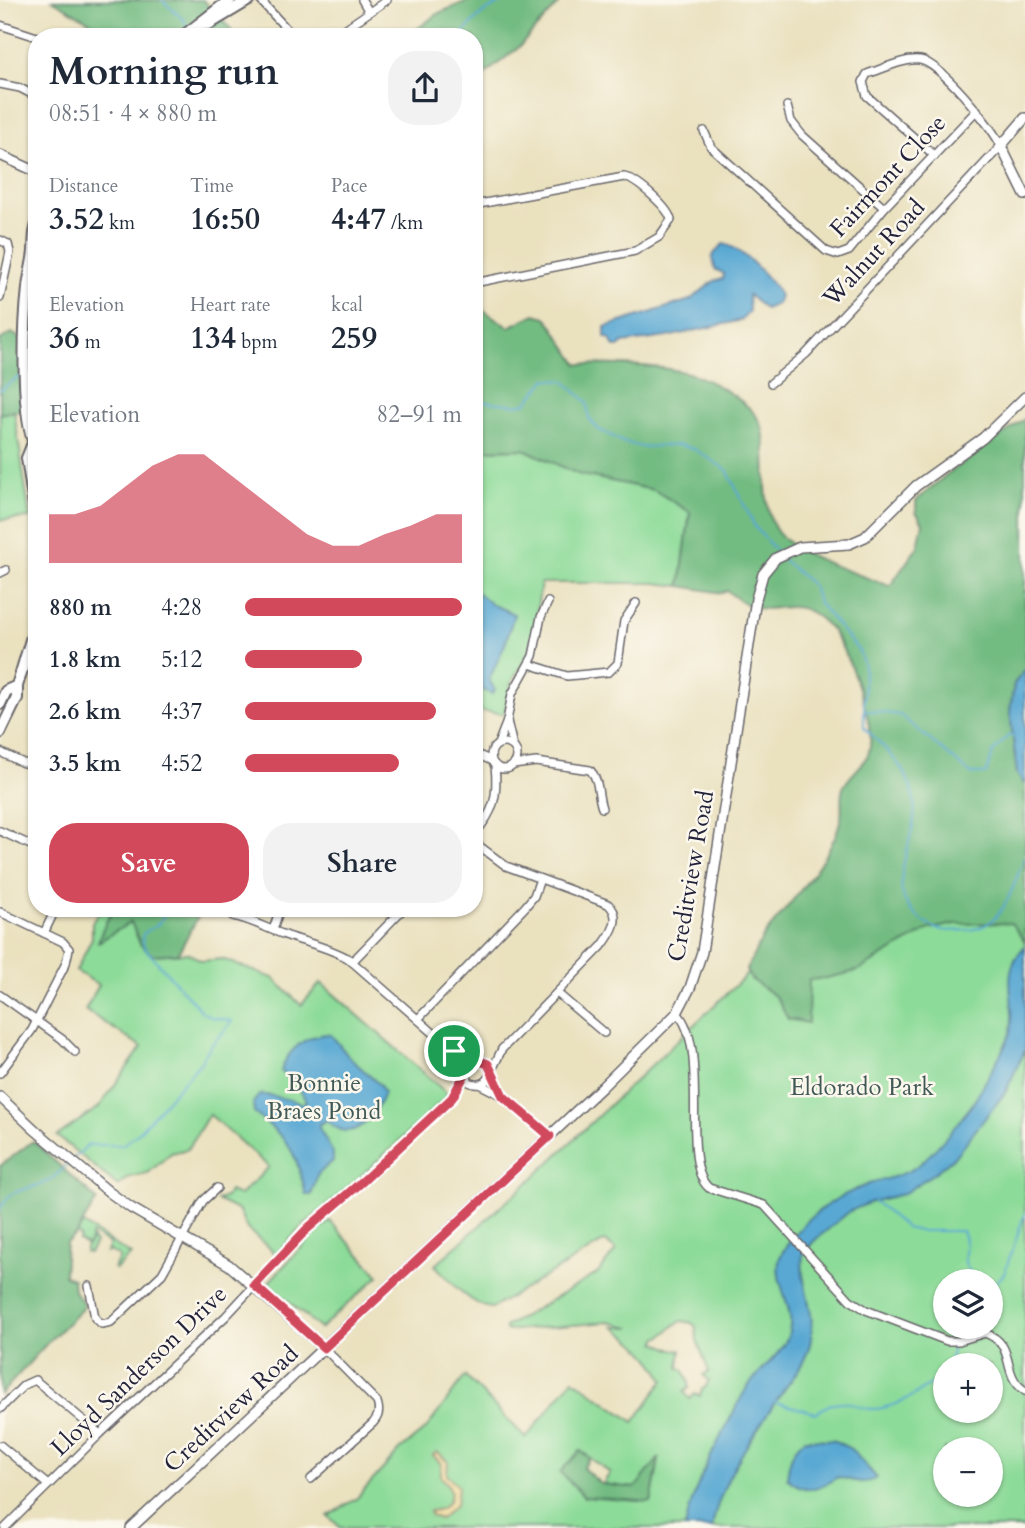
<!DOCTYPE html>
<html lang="en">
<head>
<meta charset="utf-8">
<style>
	body { margin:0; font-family:Cardo,serif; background:#f2f2f3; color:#1f2937; height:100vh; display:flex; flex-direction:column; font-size:26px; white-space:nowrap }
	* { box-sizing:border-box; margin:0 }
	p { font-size:23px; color:#747a83 }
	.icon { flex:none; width:38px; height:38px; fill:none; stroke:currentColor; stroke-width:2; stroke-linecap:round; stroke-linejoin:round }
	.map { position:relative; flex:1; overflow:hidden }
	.details { position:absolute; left:28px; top:28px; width:455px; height:889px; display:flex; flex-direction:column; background:#fff; border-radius:28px; box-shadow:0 2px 5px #0004 }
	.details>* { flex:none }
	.tools { position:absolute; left:933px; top:1269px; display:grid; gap:14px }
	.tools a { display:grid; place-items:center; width:70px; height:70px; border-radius:50%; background:#fff; box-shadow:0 2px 5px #0004; font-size:35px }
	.pin { position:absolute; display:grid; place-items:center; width:60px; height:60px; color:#fff; margin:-30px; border:4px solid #fff; border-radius:50%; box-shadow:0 2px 7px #0007 }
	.round { display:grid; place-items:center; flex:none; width:74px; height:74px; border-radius:28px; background:#f2f2f3 }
	.head { display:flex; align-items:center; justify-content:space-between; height:119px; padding:0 21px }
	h1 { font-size:38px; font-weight:700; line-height:52px }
	.metrics { display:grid; grid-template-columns:repeat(3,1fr); gap:10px; height:119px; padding:7px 21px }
	.metrics div { display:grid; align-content:center }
	.metrics b { font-size:30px; font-weight:700 }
	.metrics small { font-size:19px; font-weight:400 }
	.metrics p { font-size:19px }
	.chart { height:196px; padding:14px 21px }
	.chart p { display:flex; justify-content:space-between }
	.chart svg { width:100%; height:126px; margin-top:7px; fill:#d1495b; opacity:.7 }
	.primary-button { display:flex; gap:14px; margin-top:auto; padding:14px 21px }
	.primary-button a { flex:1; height:80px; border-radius:28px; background:#d1495b; color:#fff; font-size:28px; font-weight:700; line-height:80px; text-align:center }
	.primary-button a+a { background:#f2f2f3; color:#1f2937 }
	ul { padding:0 21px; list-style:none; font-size:23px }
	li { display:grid; grid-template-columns:112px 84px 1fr; align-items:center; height:52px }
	li i { height:18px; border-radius:9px; background:#d1495b }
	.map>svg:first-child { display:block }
</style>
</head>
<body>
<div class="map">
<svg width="1025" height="1528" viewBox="0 0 1025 1528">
	<rect width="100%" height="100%" fill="#fbf7ec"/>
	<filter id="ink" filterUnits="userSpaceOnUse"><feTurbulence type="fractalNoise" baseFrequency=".0143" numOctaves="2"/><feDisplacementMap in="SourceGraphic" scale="14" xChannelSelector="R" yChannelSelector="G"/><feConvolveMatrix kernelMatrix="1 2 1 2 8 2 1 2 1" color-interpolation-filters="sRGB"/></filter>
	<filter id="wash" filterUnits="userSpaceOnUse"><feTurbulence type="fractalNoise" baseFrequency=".00686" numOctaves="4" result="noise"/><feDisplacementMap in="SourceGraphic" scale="28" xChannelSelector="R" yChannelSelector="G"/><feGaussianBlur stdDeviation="1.57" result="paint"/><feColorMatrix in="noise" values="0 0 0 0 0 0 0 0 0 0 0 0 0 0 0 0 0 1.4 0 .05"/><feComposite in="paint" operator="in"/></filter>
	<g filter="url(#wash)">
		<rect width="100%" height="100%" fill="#eae1bf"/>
		<g fill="#8ddb99" stroke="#587e6a" stroke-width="2" fill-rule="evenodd">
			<path d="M14 411 30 518 0 520V414Z"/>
			<path d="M524 449 578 474 654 490 690 512 680 586 655 583H541L532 643 527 656 511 683 504 714 474 710V450Z"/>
			<path d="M1025 710V1528H341L328 1516 357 1498 400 1450 426 1429 465 1376 526 1438 573 1379 634 1422 664 1380C654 1359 634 1340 614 1327H631L608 1322 505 1331V1327L598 1273 616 1250 605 1241 492 1308C472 1307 448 1279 435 1265L532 1179ZM945 1281H990V1326H945ZM682 1321 692 1323 696 1327 697 1340 709 1372 703 1375 709 1380 705 1388 702 1389 700 1396 695 1394 690 1399 684 1392 689 1388V1382L683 1369 679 1368 681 1350H673L656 1342 657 1338C666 1337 670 1325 682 1321ZM945 1365H990V1410H945ZM945 1449H990V1494H945ZM581 1451 610 1473 603 1484 635 1488 659 1460 651 1502 561 1472Z"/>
			<path d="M101 908H114L104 926 99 942 131 921 140 944 152 955 188 953 202 961 222 959 273 978 301 1005 321 983 449 1095 360 1177 302 1227 276 1254 247 1229 239 1211 217 1200 226 1197 229 1191 240 1195 269 1167 209 1114 188 1149 171 1153 148 1173 130 1177 118 1186 57 1136 99 1107 142 1047 85 1010 99 985 76 971 92 938V923Z"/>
			<path d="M330 1221 379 1276 320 1329 268 1283 310 1238Z"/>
			<path d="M83 1224 131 1255 116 1269 114 1268 120 1257 110 1251 107 1252 110 1244 92 1234 88 1245 92 1239 95 1243 89 1253 85 1252 87 1245 79 1241 80 1236 76 1234Z"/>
		</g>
		<g fill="#72bb81" stroke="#4a6e5e" stroke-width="2">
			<path d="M52 0H203L230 28 235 37H106L92 23Z"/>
			<path d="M470 0H562L519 47 474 83V37H406L439 13Z"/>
			<path d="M474 304 509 327 535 314 546 317 578 364C611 365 646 364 679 371 704 375 757 403 763 430 769 460 760 504 776 530 792 555 861 575 890 586L918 546 923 523 916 512V501L946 475 1025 419V670L1014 684 1010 712 1017 773 1025 785V942L1011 923 956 924 930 929 857 971 827 978 809 980 808 1023 788 1019 776 997 751 979 746 971C752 959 758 944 766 933 787 907 810 881 827 852 833 843 839 828 841 817 843 808 839 794 844 786 851 773 869 762 870 746 873 717 846 643 825 623 794 593 778 616 750 606 742 603 734 596 727 591L722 593 680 586 690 512 654 490 578 474 524 449 474 450Z"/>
			<path d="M12 333 37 349V411H14L0 414V340Z"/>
			<path d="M114 908H203L178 953 152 955 140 944 131 922 98 942 104 926Z"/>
			<path d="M33 1141 97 1200 76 1234 66 1243 64 1275 73 1279 74 1291 84 1304 83 1308 50 1340 0 1395V1166Z"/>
			<path d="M580 1451 590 1458 583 1468 601 1484 635 1488 659 1458 651 1502 584 1497 560 1472Z"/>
		</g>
		<path fill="#eeda9e" stroke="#887e6c" stroke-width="2" d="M437 1452 448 1462 447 1475 458 1486 456 1505 440 1519 431 1516 430 1511C451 1509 458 1492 441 1477V1464L433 1455Z"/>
		<g fill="#59a8d3" stroke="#3e6587" stroke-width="2">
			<path d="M723 244C740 246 773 281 780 296L777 304 765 309 748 295 749 311 742 320 667 337 623 343 619 347H614L610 339 605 337V327L690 300 714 281 723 279 724 274 715 269 712 256Z"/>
			<path d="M474 590 491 604 514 614 506 642 489 680 495 690 492 694 474 686Z"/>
			<path d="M1025 670V785L1017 774 1010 712 1014 684Z"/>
			<path d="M1025 946V1050L1005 1093 955 1156 937 1171 903 1194 871 1202 850 1211 814 1241 803 1254C799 1284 816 1309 811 1339 807 1364 788 1383 774 1404 750 1441 719 1483 712 1528H685C692 1490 711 1455 729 1421 735 1410 740 1398 747 1388 757 1372 780 1356 787 1339 799 1310 774 1287 779 1261 781 1249 804 1223 814 1215 829 1202 851 1191 869 1184 884 1179 900 1177 914 1168 931 1157 958 1123 971 1106 978 1096 1009 1041 1011 1031 1017 997 998 974 1025 946Z"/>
			<path d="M328 1034 333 1037 349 1057 380 1085 384 1093C379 1107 364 1132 346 1131 339 1131 332 1125 326 1121L319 1124V1128L333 1153V1161L318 1174 311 1195H306C295 1150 291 1141 254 1113L253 1103 259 1095C267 1094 294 1100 302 1104L306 1101 298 1086 281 1071C287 1050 306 1035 328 1034Z"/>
			<path d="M805 1439 833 1440 851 1449 877 1478C863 1486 852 1480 838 1477 818 1489 806 1495 787 1478 789 1461 792 1449 805 1439Z"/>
		</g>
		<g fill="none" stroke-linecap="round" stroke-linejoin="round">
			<g stroke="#59a8d3" stroke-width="2">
				<path d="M162 0 183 19 188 27"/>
				<path d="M459 37C475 20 487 6 510 0"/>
				<path d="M30 372 37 371"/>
				<path d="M0 390 22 375"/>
				<path d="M474 400 517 405 526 403 547 379 564 381 587 402 589 418 598 429 623 442 642 447 679 445 694 449 727 470 755 527 776 551"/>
				<path d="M783 560 813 586 818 602 859 651 864 666V727C882 746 905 765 912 791 926 835 877 883 918 917 936 932 944 932 967 930 1005 928 1013 885 1025 855"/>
				<path d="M865 710 900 715 971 774H986L993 752 1009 735 1014 737"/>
				<path d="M74 1158 88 1145H122L137 1134 201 1062C207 1046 222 1035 232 1021L211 1017 201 1011 144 947 142 937 145 932 157 925 170 908"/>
				<path d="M874 1201 906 1228 919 1231H962C973 1254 952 1260 980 1281"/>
				<path d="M0 1210C10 1185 28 1192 48 1181 56 1177 63 1168 70 1162"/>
				<path d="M990 1289 1004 1274 1025 1213"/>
				<path d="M956 1337 960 1326"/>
				<path d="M949 1365 953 1345"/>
				<path d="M775 1402 816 1413C849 1388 853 1414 882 1408 905 1403 925 1388 945 1375"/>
			</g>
		</g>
	</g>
	<g filter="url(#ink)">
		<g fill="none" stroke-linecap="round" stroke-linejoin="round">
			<g stroke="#686569" stroke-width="10">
				<g id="minor">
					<path d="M260 0 294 37"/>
					<path d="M362 0 369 12"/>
					<path d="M0 25 37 37"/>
					<path d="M333 37 387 0"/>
					<path d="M0 84 20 88 37 97"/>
					<path d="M787 106 791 121 802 135 884 208"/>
					<path d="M704 131 711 147 826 251 838 255 849 251 884 208 977 110"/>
					<path d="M474 205 624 177C637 180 669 208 671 220L659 237 635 251 474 283"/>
					<path d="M0 240 8 244 10 252 0 298"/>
					<path d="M771 383 806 354 1001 146C992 126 940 63 920 60 904 58 883 69 867 74L863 82 867 96 935 156"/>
					<path d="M0 573 6 570"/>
					<path d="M529 664 567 676 609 672 618 663 624 621 636 603"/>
					<path d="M507 721 513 746"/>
					<circle cx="504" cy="756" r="13"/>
					<path d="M498 744 507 721 512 694 533 656 541 617 548 602"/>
					<path d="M0 752 23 763 37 764"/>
					<path d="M474 753 492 761"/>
					<path d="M513 765 536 762 590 770C600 780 597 795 602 808"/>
					<path d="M0 831 37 848"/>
					<path d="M474 834C495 812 498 795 495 765"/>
					<path d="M474 842 506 866 608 904C623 917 611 934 602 946L502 1049 491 1072"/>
					<path d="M0 912 63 942 69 949 66 963 32 1030 0 1073"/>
					<path d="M232 916C251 919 267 929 285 935 306 943 329 947 349 959L454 1051 465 1072"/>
					<path d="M273 930 280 908"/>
					<path d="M44 933 56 908"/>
					<path d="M352 962 404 908"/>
					<path d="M557 993 604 1033"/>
					<path d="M0 995 62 1039 75 1052"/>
					<path d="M677 1013C711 1047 679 1164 709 1188L764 1205 850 1300 866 1310 947 1341H959L985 1333C1018 1345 999 1373 1025 1391"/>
					<path d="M418 1019 525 907 534 896 540 879"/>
					<path d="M455 1051 484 1061C498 1074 485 1090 469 1082L465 1072 468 1065 477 1059"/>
					<path d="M491 1073 503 1095"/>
					<path d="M481 1085 503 1096 550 1136"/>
					<path d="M89 1286 95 1318 102 1324 111 1322 162 1274 203 1201 217 1188"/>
					<path d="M0 1409 24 1385 35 1380 100 1434"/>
					<path d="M0 1445 48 1485"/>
					<path d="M311 1479 373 1423C379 1416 380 1411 377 1402L324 1348"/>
					<path d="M5 1528 100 1434 226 1316 307 1229 364 1180 452 1098 465 1074"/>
				</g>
			</g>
			<g stroke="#686569" stroke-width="12">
				<g id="tertiary">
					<path d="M1025 118 1001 146 1025 195"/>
					<path d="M0 155 37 172"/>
					<path d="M0 1097 34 1129 109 1192 131 1208 229 1265 324 1348"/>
					<path d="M131 1528 602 1087 677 1013 690 988 702 952 756 599 763 574 776 558 800 547 849 544 865 537 916 486 983 438 1025 397"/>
				</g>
			</g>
			<g stroke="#686569" stroke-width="14">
				<g id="secondary">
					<path d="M200 25 209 24 249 0"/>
					<path d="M182 37 230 0"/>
					<path d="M37 224C33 237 35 239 34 251 33 263 29 276 28 288 24 324 20 419 37 450"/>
					<path d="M33 443 27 458 37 524"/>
					<path d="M0 704 6 691 17 686"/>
					<path d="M0 733 17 698V686L37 620"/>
				</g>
			</g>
			<use href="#minor" stroke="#fff" stroke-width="7"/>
			<use href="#tertiary" stroke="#fff" stroke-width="9"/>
			<use href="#secondary" stroke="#fff" stroke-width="10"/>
		</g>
	</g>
	<g fill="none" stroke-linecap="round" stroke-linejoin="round" filter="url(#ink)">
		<g stroke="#fff" stroke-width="14">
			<path id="route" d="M454 1051 488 1064 503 1096 550 1136 324 1348 254 1285 307 1229 364 1180 452 1098 465 1074Z"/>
		</g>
		<use href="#route" stroke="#d1495b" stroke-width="9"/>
	</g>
	<g text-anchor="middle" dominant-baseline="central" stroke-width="5" stroke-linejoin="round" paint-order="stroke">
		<g font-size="24" fill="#22223b" stroke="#fbf7ec">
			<text transform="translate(888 176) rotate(-47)">Fairmont Close</text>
			<text transform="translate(874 253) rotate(-47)">Walnut Road</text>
			<text transform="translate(691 876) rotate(-80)">Creditview Road</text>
			<text transform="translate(139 1371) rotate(-44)">Lloyd Sanderson Drive</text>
			<text transform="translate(231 1409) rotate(-43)">Creditview Road</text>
		</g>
		<g font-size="24" fill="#425a57" stroke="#fbf7ec">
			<text x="324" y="1083">Bonnie<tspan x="324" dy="28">Braes Pond</tspan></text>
			<text x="862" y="1087">Eldorado Park</text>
		</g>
	</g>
</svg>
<div class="tools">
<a><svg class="icon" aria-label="layers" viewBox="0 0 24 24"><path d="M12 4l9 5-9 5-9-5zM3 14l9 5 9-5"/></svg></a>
<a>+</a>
<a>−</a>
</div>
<div class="pin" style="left:454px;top:1051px;background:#1e9e55"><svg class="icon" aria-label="arrive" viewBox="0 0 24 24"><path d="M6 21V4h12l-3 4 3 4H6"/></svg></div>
<section class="details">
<div class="head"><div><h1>Morning run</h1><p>08:51 · 4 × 880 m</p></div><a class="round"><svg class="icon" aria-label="share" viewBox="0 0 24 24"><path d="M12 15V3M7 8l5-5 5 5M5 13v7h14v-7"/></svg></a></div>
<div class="metrics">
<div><p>Distance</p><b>3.52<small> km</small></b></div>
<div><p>Time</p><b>16:50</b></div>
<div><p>Pace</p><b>4:47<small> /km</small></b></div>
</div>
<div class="metrics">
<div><p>Elevation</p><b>36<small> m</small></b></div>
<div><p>Heart rate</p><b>134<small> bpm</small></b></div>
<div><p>kcal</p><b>259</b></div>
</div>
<div class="chart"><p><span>Elevation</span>82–91 m</p>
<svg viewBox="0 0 160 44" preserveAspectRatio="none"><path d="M0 44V27L10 27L20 24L30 17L40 10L50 6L60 6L70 13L80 20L90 27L100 34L110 38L120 38L130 34L140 31L150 27L160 27V44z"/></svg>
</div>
<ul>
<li><b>880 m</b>4:28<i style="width:100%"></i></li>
<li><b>1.8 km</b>5:12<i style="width:54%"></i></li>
<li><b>2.6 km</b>4:37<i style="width:88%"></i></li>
<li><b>3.5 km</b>4:52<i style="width:71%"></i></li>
</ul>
<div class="primary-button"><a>Save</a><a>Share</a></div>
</section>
</div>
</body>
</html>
